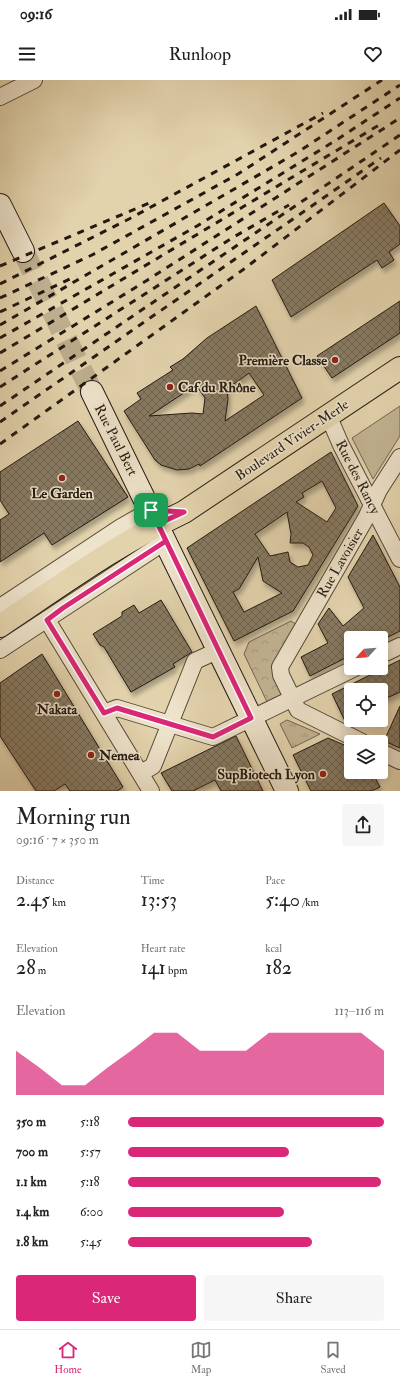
<!DOCTYPE html>
<html lang="en">
<head>
<meta charset="utf-8">
<style>
	body { margin:0; font-family:"IM FELL Double Pica",serif; background:#f6f6f6; color:#222; height:100vh; display:flex; flex-direction:column; font-size:15px; white-space:nowrap }
	* { box-sizing:border-box; margin:0 }
	p { font-size:13px; color:#767676 }
	.icon { flex:none; width:22px; height:22px; fill:none; stroke:currentColor; stroke-width:2; stroke-linecap:round; stroke-linejoin:round }
	.map { position:relative; height:711px; overflow:hidden }
	.side { display:flex; flex-direction:column; background:#fff; flex:1 }
	.side>* { flex:none }
	.needle { width:26px; rotate:244deg }
	.tools { position:absolute; left:344px; top:551px; display:grid; gap:8px }
	.tools a { display:grid; place-items:center; width:44px; height:44px; border-radius:4px; background:#fff; box-shadow:0 2px 10px #0003; font-size:20px }
	.pin { position:absolute; display:grid; place-items:center; width:34px; height:34px; color:#fff; margin:-17px; border-radius:8px; box-shadow:0 2px 6px #0006 }
	.round { display:grid; place-items:center; flex:none; width:42px; height:42px; border-radius:4px; background:#f6f6f6 }
	.summary { display:flex; align-items:center; justify-content:space-between; height:68px; padding:0 16px }
	h1 { font-size:22px; font-weight:600; line-height:30px }
	.metrics { display:grid; grid-template-columns:repeat(3,1fr); gap:6px; height:68px; padding:4px 16px }
	.metrics div { display:grid; align-content:center }
	.metrics b { font-size:20px; font-weight:600 }
	.metrics small { font-size:11px; font-weight:400 }
	.metrics p { font-size:11px }
	.chart { height:112px; padding:8px 16px }
	.chart p { display:flex; justify-content:space-between }
	.chart svg { width:100%; height:72px; margin-top:4px; fill:#db2777; opacity:.7 }
	.cta { display:flex; gap:8px; margin-top:auto; padding:8px 16px }
	.cta a { flex:1; height:46px; border-radius:4px; background:#db2777; color:#fff; font-size:16px; font-weight:600; line-height:46px; text-align:center }
	.cta a+a { background:#f6f6f6; color:#222 }
	ul { padding:0 16px; list-style:none; font-size:13px }
	li { display:grid; grid-template-columns:64px 48px 1fr; align-items:center; height:30px }
	li i { height:10px; border-radius:5px; background:#db2777 }
	.status { display:flex; justify-content:space-between; align-items:center; height:28px; padding:0 20px; background:#fff; direction:ltr }
	.status svg { height:11px; fill:currentColor }
	header { display:flex; justify-content:space-between; align-items:center; height:52px; padding:0 16px; background:#fff; font-size:18px; font-weight:600 }
	.dock { display:flex; justify-content:space-around; align-items:center; height:56px; border-top:1px solid #e0e0e0; background:#fff; font-size:11px; color:#767676 }
	.dock a { display:grid; justify-items:center; gap:2px }
	.dock .on { color:#db2777 }
	.map>svg:first-child { display:block }
</style>
</head>
<body>
<div class="status"><b>09:16</b><svg viewBox="0 0 49 12"><path d="M0 12V9h3v3zM5 12V6h3v6zM10 12V3h3v9zM15 12V0h3v12zM26 1h20v11H26zM47 4h2v5h-2z"/></svg></div>
<header><svg class="icon" aria-label="menu" viewBox="0 0 24 24"><path d="M4 6h16M4 12h16M4 18h16"/></svg>Runloop<svg class="icon" aria-label="heart" viewBox="0 0 24 24"><path d="M12 20l-8-8c-3-5 5-10 8-4 3-6 11-1 8 4z"/></svg></header>
<div class="map">
<svg width="400" height="711" viewBox="0 0 400 711">
	<defs>
		<pattern id="grass-tufts" width="24" height="20" patternUnits="userSpaceOnUse"><rect width="24" height="20" fill="#c2b392"/><path d="M3 7l-1-3M5 7V3M7 7l1-3M15 17l-1-3M17 17v-4M19 17l1-3" fill="none" stroke="#a6997d"/></pattern>
		<pattern id="park-crowns" width="20" height="18" patternUnits="userSpaceOnUse"><rect width="20" height="18" fill="#c2b392"/><path d="M2 6a3 3 0 1 1 6 0M12 15a3 3 0 1 1 6 0" fill="none" stroke="#a6997d"/></pattern>
		<pattern id="building-cross-hatch" width="8" height="8" patternUnits="userSpaceOnUse"><rect width="8" height="8" fill="#877a62"/><path d="M0 0l8 8M0 8l8-8" fill="none" stroke="#6e634f"/></pattern>
		<filter id="shadow"><feDropShadow dx="2.5" dy="4.5" stdDeviation="2" flood-color="#0004"/></filter>
	</defs>
	<rect width="100%" height="100%" fill="#e3d3ad"/>
	<filter id="stains"><feTurbulence type="fractalNoise" baseFrequency=".005" numOctaves="4"/><feColorMatrix values="0 0 0 0 .2 0 0 0 0 .09 0 0 0 0 .02 0 0 0 .5 -.17"/></filter>
	<radialGradient id="worn" r=".72"><stop offset=".6" stop-color="#630" stop-opacity="0"/><stop offset="1" stop-color="#630" stop-opacity=".3"/></radialGradient>
	<path fill="url(#grass-tufts)" stroke="#726652" d="M287 640 320 654 292 668 280 644Z"/>
	<path fill="url(#park-crowns)" stroke="#726652" d="M291 541 300 547 277 588 289 616 269 626 244 574 249 562Z"/>
	<path fill="#c2b392" stroke="#726652" d="M400 326V356L373 399 352 358Z"/>
	<g fill="url(#building-cross-hatch)" stroke="#231911" fill-rule="evenodd" filter="url(#shadow)">
		<path d="M384 123 400 146V164L389 172 394 180 382 188 377 180 291 237 272 200Z"/>
		<path d="M400 221V253L332 298 317 276Z"/>
		<path d="M256 226 302 318 200 386 199 384 189 389 177 390 161 385 155 380 124 331 141 319 137 313 173 290 170 287 183 279 207 258ZM249 293 264 315 225 341 228 319 227 309ZM196 305 205 318 203 334 192 333 149 336Z"/>
		<path d="M78 341 128 417 52 465 44 453 0 482V440L9 434 0 420V392Z"/>
		<path d="M331 372 358 426 293 531 234 561 187 468ZM322 401 336 428 327 442 296 422 304 417 302 413ZM287 432 291 454 290 463H303L309 467 313 475 308 485 298 487 290 482 288 472 270 476 255 454ZM258 477 263 501 282 513 244 532 233 512 239 509Z"/>
		<path d="M373 455 400 507V551L386 558H351V575L310 596 301 577 328 563 318 544 329 528 343 546 364 528 348 497Z"/>
		<path d="M161 520 192 572 173 584 175 587 131 612 104 567 100 565 93 554 122 536V532L134 525 139 533Z"/>
		<path d="M42 574 123 707 117 711H70L65 704 54 711H36L0 656V603Z"/>
		<path d="M400 580V612L389 617 381 618V610H351V646L346 643 332 614Z"/>
		<path d="M400 626V668L384 661Z"/>
		<path d="M236 656 263 711H221L215 700 193 711H172L161 693Z"/>
		<path d="M328 658 351 668V692H372L380 707 371 711H311L293 675Z"/>
	</g>
	<g fill="none" stroke-linecap="round" stroke-linejoin="round">
		<path stroke="#bdae8e" stroke-width="22" stroke-dasharray="22 11" stroke-linecap="butt" d="M23 171 92 312"/>
		<g stroke="#534838" stroke-width="18">
			<g id="street">
				<path d="M0 17 34 0"/>
				<path d="M328 335 341 365 400 479"/>
				<path d="M0 527 121 447 151 430H160"/>
				<path d="M47 540 151 711"/>
				<path d="M0 570 166 461"/>
				<path d="M381 575 400 566"/>
				<path d="M104 633 117 628 213 657 355 588"/>
				<path d="M362 662 298 630 281 595 280 587 366 438 379 410 400 377"/>
				<path d="M381 672 400 681"/>
				<path d="M141 693 153 686 195 581 219 570"/>
			</g>
		</g>
		<g stroke="#231911" stroke-width="24">
			<g id="secondary">
				<path d="M0 125 23 171"/>
				<path d="M92 312 287 711"/>
			</g>
		</g>
		<g stroke="#231911" stroke-width="24">
			<path id="primary" d="M0 546C60 506 119 463 184 432L400 288"/>
		</g>
		<use href="#street" stroke="#ede2ca" stroke-width="16"/>
		<use href="#secondary" stroke="#ede2ca" stroke-width="22"/>
		<use href="#primary" stroke="#e3d3ad" stroke-width="22"/>
		<g stroke="#231911" stroke-width="3" stroke-dasharray="7 7" stroke-linecap="butt">
			<path d="M0 186 154 121"/>
			<path d="M0 204 129 139 323 33"/>
			<path d="M0 218 92 175 238 94 382 0"/>
			<path d="M0 232 76 196"/>
			<path d="M0 245 298 72 400 5"/>
			<path d="M0 258 197 146 338 59 400 18"/>
			<path d="M0 273 384 42"/>
			<path d="M0 291 146 201 400 38"/>
			<path d="M0 307 232 158 289 125"/>
			<path d="M0 326 400 55"/>
			<path d="M0 342 381 78"/>
			<path d="M0 364 244 189 400 70"/>
		</g>
	</g>
	<g fill="none" stroke-linecap="round" stroke-linejoin="round">
		<g stroke="#fff" stroke-width="8">
			<path id="route" d="M151 430 166 461 63 528 47 540 104 633 117 628 213 657 251 638 158 444 184 432 151 430"/>
		</g>
		<use href="#route" stroke="#db2777" stroke-width="5"/>
	</g>
	<g fill="#8f2418" stroke="#ede2ca" stroke-width="1.5">
		<circle cx="335" cy="280" r="4"/>
		<circle cx="170" cy="307" r="4"/>
		<circle cx="62" cy="398" r="4"/>
		<circle cx="57" cy="614" r="4"/>
		<circle cx="91" cy="675" r="4"/>
		<circle cx="323" cy="694" r="4"/>
	</g>
	<g text-anchor="middle" dominant-baseline="central" stroke-width="3" stroke-linejoin="round" paint-order="stroke">
		<g font-size="14" font-weight="bold" fill="#231911" stroke="#ede2ca" text-anchor="end">
			<text x="327" y="280">Première Classe</text>
			<text x="178" y="307" text-anchor="start">Caf du Rhône</text>
			<text x="62" y="413" text-anchor="middle">Le Garden</text>
			<text x="57" y="629" text-anchor="middle">Nakata</text>
			<text x="99" y="675" text-anchor="start">Nemea</text>
			<text x="315" y="694">SupBiotech Lyon</text>
		</g>
		<g font-size="14" fill="#231911" stroke="#ede2ca">
			<text transform="translate(116 360) rotate(63)">Rue Paul Bert</text>
			<text transform="translate(292 360) rotate(-34)">Boulevard Vivier-Merle</text>
			<text transform="translate(358 397) rotate(63)">Rue des Rancy</text>
			<text transform="translate(340 483) rotate(-60)">Rue Lavoisier</text>
		</g>
	</g>
	<rect width="100%" height="100%" filter="url(#stains)"/>
	<rect width="100%" height="100%" fill="url(#worn)"/>
</svg>
<div class="tools">
<a><svg class="needle" viewBox="-14 -14 28 28"><path d="M0-13l5 13h-10z" fill="#e53935"/><path d="M0 13l5-13h-10z" fill="#767676"/></svg></a>
<a><svg class="icon" aria-label="locate" viewBox="0 0 24 24"><circle cx="12" cy="12" r="6"/><path d="M12 2v4M12 18v4M2 12h4M18 12h4"/></svg></a>
<a><svg class="icon" aria-label="layers" viewBox="0 0 24 24"><path d="M12 4l9 5-9 5-9-5zM3 14l9 5 9-5"/></svg></a>
</div>
<div class="pin" style="left:151px;top:430px;background:#1e9e55"><svg class="icon" aria-label="arrive" viewBox="0 0 24 24"><path d="M6 21V4h12l-3 4 3 4H6"/></svg></div>
</div>
<section class="side">
<div class="summary"><div><h1>Morning run</h1><p>09:16 · 7 × 350 m</p></div><a class="round"><svg class="icon" aria-label="share" viewBox="0 0 24 24"><path d="M12 15V3M7 8l5-5 5 5M5 13v7h14v-7"/></svg></a></div>
<div class="metrics">
<div><p>Distance</p><b>2.45<small> km</small></b></div>
<div><p>Time</p><b>13:53</b></div>
<div><p>Pace</p><b>5:40<small> /km</small></b></div>
</div>
<div class="metrics">
<div><p>Elevation</p><b>28<small> m</small></b></div>
<div><p>Heart rate</p><b>141<small> bpm</small></b></div>
<div><p>kcal</p><b>182</b></div>
</div>
<div class="chart"><p><span>Elevation</span>113–116 m</p>
<svg viewBox="0 0 160 44" preserveAspectRatio="none"><path d="M0 44V17L10 27L20 38L30 38L40 27L50 17L60 6L70 6L80 17L90 17L100 17L110 6L120 6L130 6L140 6L150 6L160 17V44z"/></svg>
</div>
<ul>
<li><b>350 m</b>5:18<i style="width:100%"></i></li>
<li><b>700 m</b>5:57<i style="width:63%"></i></li>
<li><b>1.1 km</b>5:18<i style="width:99%"></i></li>
<li><b>1.4 km</b>6:00<i style="width:61%"></i></li>
<li><b>1.8 km</b>5:45<i style="width:72%"></i></li>
</ul>
<div class="cta"><a>Save</a><a>Share</a></div>
</section>
<nav class="dock">
<a class="on"><svg class="icon" aria-label="home" viewBox="0 0 24 24"><path d="M3 11l9-7 9 7M6 9v11h12V9"/></svg>Home</a>
<a><svg class="icon" aria-label="map" viewBox="0 0 24 24"><path d="M3 6l6-2 6 2 6-2v14l-6 2-6-2-6 2zM9 4v14M15 6v14"/></svg>Map</a>
<a><svg class="icon" aria-label="saved" viewBox="0 0 24 24"><path d="M7 4h10v16l-5-4-5 4z"/></svg>Saved</a>
</nav>
</body>
</html>
